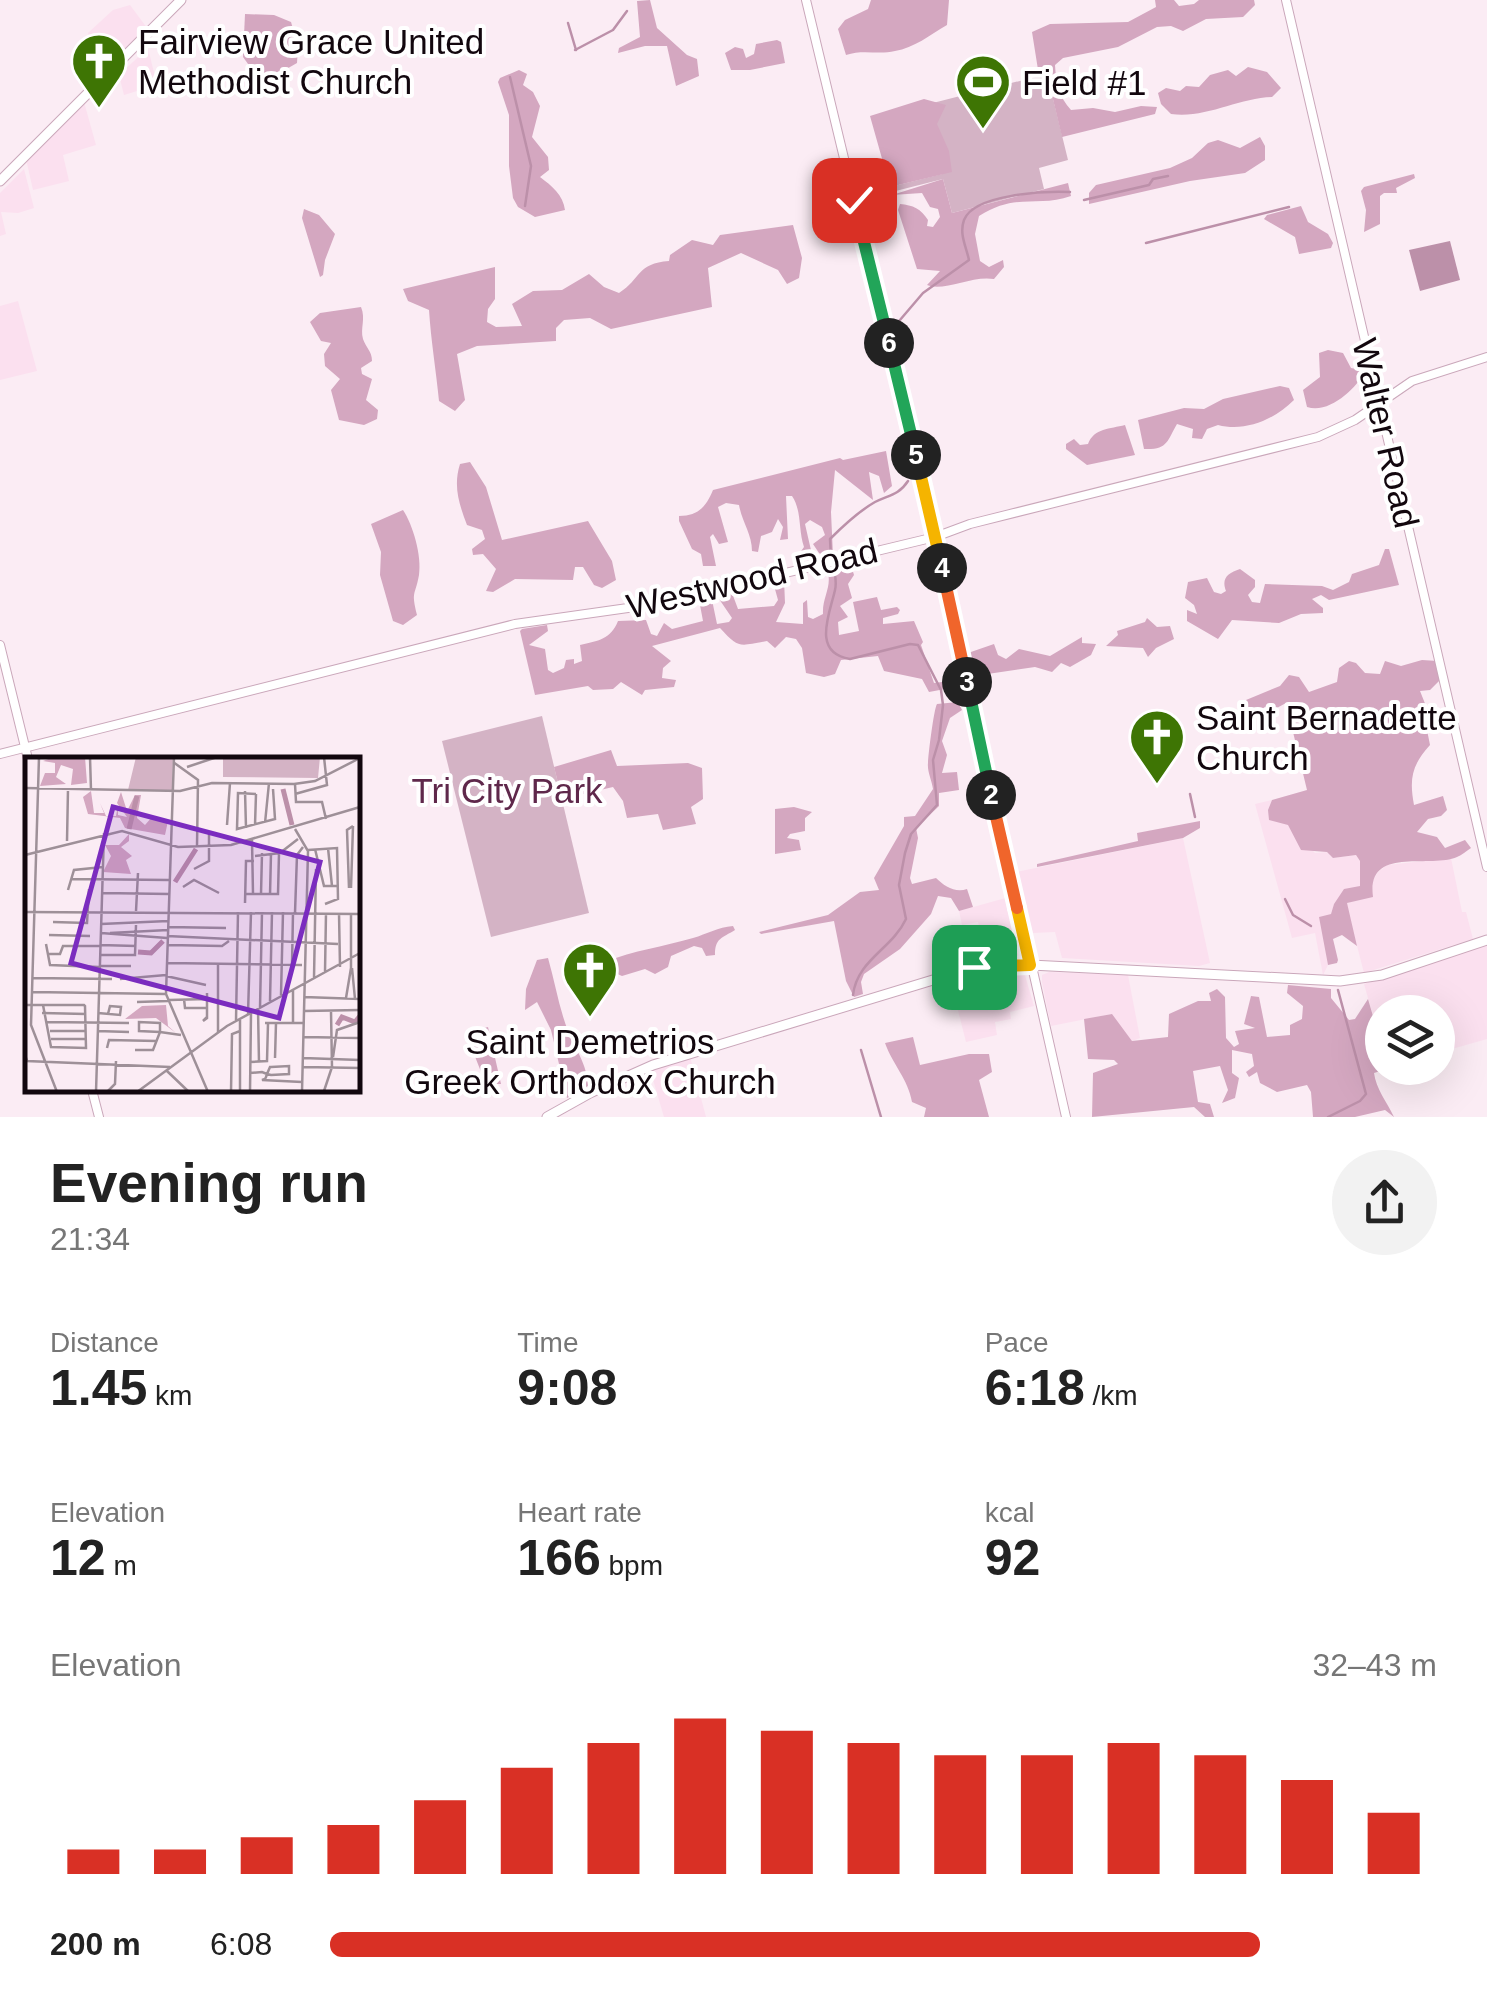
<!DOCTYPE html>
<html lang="en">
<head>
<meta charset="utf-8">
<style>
	body { margin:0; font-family:Arial,sans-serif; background:#f2f2f2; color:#222; height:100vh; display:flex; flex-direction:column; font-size:38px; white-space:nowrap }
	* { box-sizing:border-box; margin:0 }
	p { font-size:32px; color:#767676 }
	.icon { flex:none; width:55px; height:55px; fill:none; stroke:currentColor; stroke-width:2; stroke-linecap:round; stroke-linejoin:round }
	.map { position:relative; height:1117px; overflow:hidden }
	.sheet { display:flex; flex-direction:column; background:#fff; flex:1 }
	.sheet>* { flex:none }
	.tools { position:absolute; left:1365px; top:995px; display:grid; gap:20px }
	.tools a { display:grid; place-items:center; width:90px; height:90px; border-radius:50%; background:#fff; box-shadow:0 10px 40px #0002; font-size:50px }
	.pin { position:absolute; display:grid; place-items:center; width:85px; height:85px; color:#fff; margin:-42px; border-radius:20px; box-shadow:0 5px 15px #0006 }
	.km { position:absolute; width:50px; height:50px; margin:-25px; border-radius:50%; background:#222; color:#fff; font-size:28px; line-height:50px; text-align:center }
	.round { display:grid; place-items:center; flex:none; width:105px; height:105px; border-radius:52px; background:#f2f2f2 }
	.head { display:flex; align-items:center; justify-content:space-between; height:170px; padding:0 50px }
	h1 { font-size:55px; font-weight:600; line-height:75px }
	.figures { display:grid; grid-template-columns:repeat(3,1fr); gap:15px; height:170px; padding:10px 50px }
	.figures div { display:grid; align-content:center }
	.figures b { font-size:50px; font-weight:600 }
	.figures small { font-size:28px; font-weight:400 }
	.figures p { font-size:28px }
	.chart { height:280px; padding:20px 50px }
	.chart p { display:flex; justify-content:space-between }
	.chart svg { width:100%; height:180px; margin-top:10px; stroke:#d93025; stroke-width:6 }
	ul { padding:0 50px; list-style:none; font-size:32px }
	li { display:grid; grid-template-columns:160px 120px 1fr; align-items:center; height:75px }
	li i { height:25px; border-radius:12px; background:#d93025 }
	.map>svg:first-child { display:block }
</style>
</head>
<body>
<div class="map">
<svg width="1487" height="1117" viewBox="0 0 1487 1117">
	<rect width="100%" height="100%" fill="#fbecf4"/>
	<g fill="#fbe0ef">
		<path d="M130 5 147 28 102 73 95 64 88 33 113 10Z"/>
		<path d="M148 48 157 85 124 95 119 75Z"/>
		<path d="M84 102 96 145 63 155 69 181 33 190 26 159Z"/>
		<path d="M24 169 34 208 18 213 1 212 6 234 0 236V193Z"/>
		<path d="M18 301 37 371 0 380V306Z"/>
		<path d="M1272 800 1268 810 1288 824 1315 853 1327 852 1333 858 1356 855 1360 861V886L1334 904 1331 914 1320 917 1328 965 1323 975 1315 933 1292 938 1255 804Z"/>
		<path d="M1183 838 1210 963 1199 966 1062 958 1055 932 1033 933 1016 872Z"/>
		<path d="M1451 858 1462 912H1466L1473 939 1364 973 1346 903 1361 899 1378 872 1387 865Z"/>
		<path d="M1009 897 1020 951 1015 957 986 958 978 922 962 925 959 911Z"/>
		<path d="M1487 945V1039L1438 1053V1012H1382V1047L1364 984Z"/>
		<path d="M995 971 1024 972 1034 1006 1010 1012 1011 1019 995 1022 997 1035 966 1042 950 979Z"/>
		<path d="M1049 972 1128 975 1140 1038 1132 1041 1111 1014 1051 1026 1042 982V975Z"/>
		<path d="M689 1053 706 1117H664L649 1066Z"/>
	</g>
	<g fill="#d4b3c5">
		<path d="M1047 74 1068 160 1039 168 1044 189 952 213 943 179 860 200 858 195 942 174 925 105Z"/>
		<path d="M542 716 589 913 491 937 442 741Z"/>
	</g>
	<g fill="#d4a7c0">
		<path d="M650 0 657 28 687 55 697 59 699 76 676 86 667 46H645L618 53 619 48 640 37 637 1Z"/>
		<path d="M871 0H949L947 25C930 35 914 48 895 51 878 55 863 49 846 55L838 29 845 20 868 9Z"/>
		<path d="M1155 0H1174L1179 6 1194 4 1199 0H1254L1255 5 1243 17 1206 19 1183 31 1171 26 1157 27 1118 47 1063 58 1055 65C1056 83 1059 97 1071 110L1093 108 1115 112 1141 106 1157 107 1155 114 1062 137 1047 74 1039 76 1032 32 1050 24 1128 22 1156 7Z"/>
		<path d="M245 14 274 15 291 22 298 46 297 63 276 75H256L243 57Z"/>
		<path d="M777 40 781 42 785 63 750 70H731L725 53 735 47 743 49 746 58 754 54 756 44Z"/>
		<path d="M1248 67 1267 72 1281 88 1272 97C1238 98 1205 119 1171 114L1161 104 1158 93 1166 88 1180 91 1186 86 1199 87 1210 75 1228 70 1236 76Z"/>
		<path d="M519 70 527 74 523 85 533 92 540 106 532 137 548 157 549 170 540 177C552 186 563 195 565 210L535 217 518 207 513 198 509 166V115L498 82 500 78Z"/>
		<path d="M924 99 946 105 937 124 949 151 952 172 890 187 870 116Z"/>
		<path d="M1260 137 1265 146V160L1245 173 1190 181 1089 204V193L1096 185 1170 168 1192 158 1208 143 1218 140 1240 148Z"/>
		<path d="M1414 174 1415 178 1396 188 1397 193H1384L1380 196V224L1364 232 1366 210 1361 191 1364 187Z"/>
		<path d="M943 179 952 213 1068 183 1071 196C1038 208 1017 192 979 216L975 234 980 261 989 267 1003 260 1004 267 994 279C972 275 944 292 927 285L940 271 917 269 898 210 900 204C913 205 921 209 928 220L927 226 933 227 940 217 938 209 930 207 922 193 892 195Z"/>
		<path d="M1301 206 1308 222 1328 234 1333 243 1331 248 1299 254 1295 237 1264 219 1267 215Z"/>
		<path d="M304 209 319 215 335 234 325 260 323 275 320 277 302 218Z"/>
		<path d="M793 225 802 258 799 278 787 284 778 270 741 253 708 268 712 307 611 329 590 318 564 320 556 328V341L477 346 457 354 465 400 455 411 439 401C436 370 431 341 429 310L408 301 403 289 495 267V299L488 309 487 322 496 327 522 326 512 304 533 291 562 290 589 274 604 287 619 293C641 279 637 263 669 261L670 255 692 240 713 245 720 235Z"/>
		<path d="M361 307C366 319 360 328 363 339 366 348 372 351 372 361L361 368 362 374 372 379 366 400 378 410 377 419 364 425 339 420 331 390 340 379 325 366 324 354 331 343 321 341 310 322 320 313Z"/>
		<path d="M1328 350 1343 353 1351 368 1366 371C1355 389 1330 414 1307 407L1303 390 1320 377 1319 353Z"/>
		<path d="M1280 386 1289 388 1294 400C1274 420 1245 432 1218 425L1207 429 1202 439 1192 438 1193 429 1177 424C1167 441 1168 450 1144 449L1138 420 1184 408 1204 409 1223 399Z"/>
		<path d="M1125 425 1135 455 1087 465 1066 449V444L1074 439 1080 445 1088 444C1094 428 1110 429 1125 425Z"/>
		<path d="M886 451 892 486 884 493 879 476 869 472 873 500 835 470 831 512 833 556 826 557 819 553 813 544 825 535 822 527 810 520 805 524 813 559 796 558 804 547C798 529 802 511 792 496H786L788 539 780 540 783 527 778 519 772 532 761 536 758 552 752 551C752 534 742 522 739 505L726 503 718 507 728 542 719 544 713 534 710 537 716 566H703L701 554 692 549 679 521V516C698 516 706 507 713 490L840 458 843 460Z"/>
		<path d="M470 462 486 487 502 540 588 521 612 561 616 580 602 588 594 585 583 567H575L573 580 515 579 493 592 486 591 496 569 483 554 473 555 472 549 485 539 482 530 467 525C459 504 453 486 460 464Z"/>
		<path d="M403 510C413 525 422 556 419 575 415 597 411 590 417 615L403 625 393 621 380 575 381 552 371 524Z"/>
		<path d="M1385 549H1389L1399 585 1329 600 1321 595 1312 599 1323 608V613L1301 614 1279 623 1232 620 1218 639 1187 621V610L1197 614 1194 605 1185 598 1188 582 1207 578 1214 592 1221 594 1226 591C1221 578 1228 573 1240 569L1255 580V587L1248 595 1252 602 1260 603 1265 584 1322 586 1333 590 1349 582 1352 574 1379 565Z"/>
		<path d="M851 565 854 575 848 584 852 598 840 606 848 617 838 622 839 635 859 631 853 602 877 597 881 610 897 607 900 610 898 614 883 618V624L914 621 923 642 921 645 934 683 950 681 945 689 929 692 922 679 884 671 878 656 841 660 835 674 824 677 806 673 802 648 796 639 786 637 775 648 767 641C739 646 739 649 720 628L652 646 671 661 663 668 662 678 676 680 674 687 645 690 642 695 621 682 613 689 593 690 588 686 535 695 520 631 522 629 547 625 548 631 529 645 545 649 548 670 553 673 564 668 566 660 574 659V664L582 661 580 645C598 641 611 639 618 621L646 620 651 634 657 636 664 623 672 629 703 621 700 605 712 600 717 624 729 622 732 618 717 596 732 593 738 609 774 606 778 600 773 582 784 579 785 603 776 622 803 624V603L807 600 808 617 813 619 823 614C822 597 833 586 827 570Z"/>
		<path d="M1147 618 1157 627 1170 626 1174 639 1156 648 1148 657 1143 648 1106 646 1118 635 1117 631 1145 622Z"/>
		<path d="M1082 637V643L1096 644 1091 655 1070 667 1061 663 1052 672 1035 667 974 676 968 653 994 644 998 655 1006 659 1019 649 1050 656Z"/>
		<path d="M1422 660 1438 661 1441 679 1430 690 1420 691 1426 706 1409 722 1427 730 1430 745C1412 765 1409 778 1414 805L1443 796 1447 810 1441 816 1428 819 1417 832 1437 837 1445 848 1465 840 1471 848C1466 851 1462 855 1457 857 1430 869 1366 845 1373 897L1347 903 1357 946 1342 935 1333 939 1338 960 1337 963 1328 965 1319 917 1331 914 1334 904 1344 889 1360 886V861L1356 855 1333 858 1327 852 1301 850 1288 825 1269 820 1268 810 1272 800 1307 790 1286 703 1275 709 1244 712 1246 700 1280 686 1289 675 1299 677 1309 692 1337 682 1339 668 1349 661 1356 663 1365 673 1380 674 1385 661 1401 666Z"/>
		<path d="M958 702 962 710 950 718 942 741 947 755 942 773 957 772 959 790 939 793V806L916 828 918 838 910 878 912 884 936 878C944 886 955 893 967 889L973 907 959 911 951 898 938 896 931 914 900 949 864 974 861 982 863 994 854 997 846 981 834 921 761 934 759 932 828 915 860 892 879 890 874 878 904 826V817L915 816 933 789C932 781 927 771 928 763 928 756 934 708 937 704Z"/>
		<path d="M611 750 617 766 688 763 702 768 703 799 691 807 696 824 663 830 658 814 627 818 623 801 613 787 562 799 554 767Z"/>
		<path d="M794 807 812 812 805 818V831L790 834 787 838 799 840 801 850 775 854V809Z"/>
		<path d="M1200 821V828L1183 838 1037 867V864L1138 841 1137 833Z"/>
		<path d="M733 926 735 930C722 938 715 938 715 955L706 956 702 948 694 946 671 956 668 967 655 974 645 969 622 976 606 969 605 962C634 950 663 947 693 938 707 934 718 927 733 926Z"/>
		<path d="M548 958C555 982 559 1008 568 1031 576 1050 587 1064 588 1086L567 1098 551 1030 537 1002 525 1010 526 989 537 960Z"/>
		<path d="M1288 985 1331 989V998L1349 1020 1355 1019 1368 999 1382 1047V1068H1390L1374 1073C1376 1089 1387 1102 1394 1117L1385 1110 1355 1117H1313L1311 1092 1307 1085 1277 1092 1260 1083 1257 1072 1249 1077 1246 1072 1254 1066 1252 1054 1232 1050V1073L1239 1078 1235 1098 1222 1103 1228 1090 1220 1066 1193 1071 1198 1102 1210 1104 1214 1117H1205L1194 1107 1092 1117 1093 1073 1118 1064 1114 1060 1088 1059 1084 1019 1112 1014 1132 1041 1168 1037 1169 1014 1198 1001H1211L1209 993 1217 989 1225 997 1226 1038 1234 1047 1239 1044 1235 1031 1255 1028 1244 1024 1251 996 1259 997 1267 1037 1290 1035V1025L1302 1019 1303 1006 1287 993Z"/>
		<path d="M488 1027 501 1084H485C480 1065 470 1051 470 1032Z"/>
		<path d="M913 1037 920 1065 969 1054H989L992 1072 979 1080 989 1117H924L926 1108 912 1102C908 1079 893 1065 885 1043Z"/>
	</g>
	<path fill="#bc90a9" d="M1450 241 1460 280 1420 291 1409 250Z"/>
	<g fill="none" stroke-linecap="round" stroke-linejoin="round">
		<g stroke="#bc90a9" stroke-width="2.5">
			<path d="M568 23 576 50"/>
			<path d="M575 50 613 30 627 11"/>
			<path d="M510 77 531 166 525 206"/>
			<path d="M1084 200 1149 185 1153 179 1168 176"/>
			<path d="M1146 243 1289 207"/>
			<path d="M894 327 923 293 969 260C966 246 959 234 964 220 974 194 1045 191 1070 192"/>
			<path d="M831 558 830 539C843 526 859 511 875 502 889 495 899 495 908 481"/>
			<path d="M833 565C835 573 837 582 835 590 830 613 811 653 850 659L910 644 918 645 941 690 943 705 939 740 933 760 937 805 911 834 905 853 899 885 906 919C892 949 857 960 853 995"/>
			<path d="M1190 794 1195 817"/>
			<path d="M1285 899 1293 915 1311 926"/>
			<path d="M861 1050 881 1117"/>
			<path d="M1328 1117 1360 1101 1366 1094 1338 990"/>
		</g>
		<g stroke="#caa7ba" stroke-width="10">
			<g id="secondary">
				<path d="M806 0 935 537 1066 1117"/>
				<path d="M1286 0 1487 867"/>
				<path d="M0 645 28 759"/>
				<path d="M0 754 515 624 656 604 935 537 970 524 1318 437 1355 420 1412 381 1487 357"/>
				<path d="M92 1090 99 1117"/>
			</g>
		</g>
		<g stroke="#caa7ba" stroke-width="11">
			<g id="primary">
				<path d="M0 181 181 0"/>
				<path d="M547 1117 590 1093 653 1065 979 966 1031 965 1340 981 1382 975 1487 940"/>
			</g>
		</g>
		<use href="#secondary" stroke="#fff" stroke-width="8"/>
		<use href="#primary" stroke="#fff" stroke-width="9"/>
	</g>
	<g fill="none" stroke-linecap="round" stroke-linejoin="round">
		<g stroke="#fff" stroke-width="20">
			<path id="split-1" d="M974 967 1030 965 1017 908"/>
		</g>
		<g stroke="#fff" stroke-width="20">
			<path id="split-2" d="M991 795 1017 908"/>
		</g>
		<g stroke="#fff" stroke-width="20">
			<path id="split-3" d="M967 682 991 795"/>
		</g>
		<g stroke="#fff" stroke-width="20">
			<path id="split-4" d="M942 568 967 682"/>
		</g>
		<g stroke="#fff" stroke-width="20">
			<path id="split-5" d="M916 455 942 568"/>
		</g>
		<g stroke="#fff" stroke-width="20">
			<path id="split-6" d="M889 343 916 455"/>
		</g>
		<g stroke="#fff" stroke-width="20">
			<path id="split-7" d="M861 230 889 343"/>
		</g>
		<g stroke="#fff" stroke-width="20">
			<path id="split-8" d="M854 200 861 230"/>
		</g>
		<use href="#split-1" stroke="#f5b400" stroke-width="12"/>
		<use href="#split-2" stroke="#f0652b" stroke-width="12"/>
		<use href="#split-3" stroke="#22a559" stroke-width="12"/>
		<use href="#split-4" stroke="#f0652b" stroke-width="12"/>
		<use href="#split-5" stroke="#f5b400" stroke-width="12"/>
		<use href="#split-6" stroke="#22a559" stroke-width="12"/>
		<use href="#split-7" stroke="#22a559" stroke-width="12"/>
		<use href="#split-8" stroke="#f5b400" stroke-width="12"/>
	</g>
	<defs>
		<g id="church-pin" transform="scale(2.875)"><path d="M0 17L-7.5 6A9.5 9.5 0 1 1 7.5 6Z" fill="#3e7504" stroke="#fff"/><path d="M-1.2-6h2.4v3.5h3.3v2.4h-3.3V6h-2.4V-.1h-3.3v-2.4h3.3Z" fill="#fff"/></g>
		<g id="stadium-pin" transform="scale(2.875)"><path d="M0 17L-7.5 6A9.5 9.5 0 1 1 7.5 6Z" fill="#3e7504" stroke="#fff"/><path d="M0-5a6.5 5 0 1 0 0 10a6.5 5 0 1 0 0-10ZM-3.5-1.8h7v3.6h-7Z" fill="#fff"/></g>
	</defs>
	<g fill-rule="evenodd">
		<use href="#church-pin" x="99" y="61"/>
		<use href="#stadium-pin" x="983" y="82"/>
		<use href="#church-pin" x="1157" y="737"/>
		<use href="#church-pin" x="590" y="970"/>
	</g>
	<g text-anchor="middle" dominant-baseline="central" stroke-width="8" stroke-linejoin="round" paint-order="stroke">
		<g font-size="35" fill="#12070e" stroke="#fff" text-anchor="start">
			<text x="138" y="41">Fairview Grace United<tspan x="138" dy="40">Methodist Church</tspan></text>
			<text x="1022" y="82">Field #1</text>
			<text x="1196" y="717">Saint Bernadette<tspan x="1196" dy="40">Church</tspan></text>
			<text x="590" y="1041" text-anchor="middle">Saint Demetrios<tspan x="590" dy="40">Greek Orthodox Church</tspan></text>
		</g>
		<g font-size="35" fill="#12070e" stroke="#fff">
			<text transform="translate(1386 433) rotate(77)">Walter Road</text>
			<text transform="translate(752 578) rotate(-13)">Westwood Road</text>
		</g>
		<g font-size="35" fill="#5f284b" stroke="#fff">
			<text x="507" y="790">Tri City Park</text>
		</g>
	</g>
	<g transform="translate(25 757)">
		<rect width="335" height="335" fill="#fbecf4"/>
		<path d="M111 0H148L147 33H103ZM198 0H295L293 21 198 20Z" fill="#d4b3c5"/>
		<path d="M29 0H60L62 26 46 28 48 12 36 8 31 20 41 27 15 29 20 16H30V6L18 4ZM66 34 69 56H79L75 46 81 59H91L93 48V58L102 60 92 46 96 35 102 54 110 38H116L112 61 120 68 127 60 143 64 140 78 100 71 95 61 63 57 58 40ZM104 77V84L96 90 107 99 101 103 106 117 78 115 86 99 80 88H94ZM141 248 143 269 151 276 131 261 100 262 117 249Z" fill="#d4a7c0"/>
		<path fill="none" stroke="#bc90a9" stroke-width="5" d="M258 32 267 68M104 72 112 39M150 125 171 92M113 195 126 196 138 184M312 268 317 260 330 265 335 259"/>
		<path fill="none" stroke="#9e9098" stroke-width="2.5" d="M14 0 6 268 32 335M65 0 66 33M149 0 141 237 183 335M148 5 173 23 172 89M162 10 192 0M269 27 290 24 335 1M270 27 271 45H297L301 62M0 31 155 34 187 26 270 27M220 34 221 71M231 37 213 36 212 72 250 62 248 32M270 37 302 28 299 0M240 66 244 26M202 68 205 26M230 68 231 37M270 72 283 94 277 335M227 83 228 137M42 84 43 32M303 91 307 129M290 92 299 129H314M283 93 312 91 313 142 300 147M0 98 97 74 153 90 206 88 335 50M230 99 255 96 273 82M169 112 184 104V76M47 122 144 123M158 130 169 123 194 136M324 131 322 73 328 69M326 131 328 69M43 133 49 113 78 110M77 136 144 137M220 137H253L254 96M236 137 237 96M245 138 246 96M220 146 221 104H229M111 154 113 116M0 155 335 157M270 156 272 98 278 90M314 156 315 210M326 157V211M28 165 62 166 64 132M76 167 143 164M143 170 201 171M76 176 142 181M85 176 143 173M24 178 65 179M142 179 313 187M21 187 25 208 74 210M75 188 111 189M143 188 197 189 204 184M22 197H35L38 189H75M75 198H110L111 168M142 206 277 208M193 207V275M267 208 268 156M74 209H106M327 211 330 242M300 215 301 156M141 219 181 228M7 221 87 222M289 221 291 112M95 222 141 218M268 233V266M7 235 141 237M182 236V261L178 264 182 260M256 238 258 155M279 240 335 242M321 241 326 211M159 242 160 251H182M144 243 182 242M245 244 247 155M112 245 143 244M0 248H59L60 249 61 291 26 290 18 248M235 251 237 155M233 252 234 305M279 254 335 253M17 256 61 257M73 256 95 258 96 250 85 249 83 257M223 257 226 155M211 264 213 155M22 265 104 266M240 266H279M25 274H60M72 274 104 275M278 280 335 281M26 282H62M82 291 84 283 132 284M110 293H128L135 275V266L114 265V274L135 275 156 278M0 298 2 304 145 310M308 300 312 273 335 265M250 301 251 266M278 301 335 303M225 305 242 304 243 266M278 310 335 311M142 314 164 335M225 316 237 315 242 317 246 318 264 317V309L246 310H245L242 317 241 320 240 322 237 323 277 325M299 334 307 310 306 254M71 335 79 76M82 335 90 327 91 304M112 335 202 269 335 196M206 335 207 277 215 274M215 335V262M225 335 226 256"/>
		<path fill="#7b2cbf" fill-opacity="0.15" stroke="#7b2cbf" stroke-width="5" d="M88 50 295 105 254 261 46 206Z"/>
		<rect width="335" height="335" fill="none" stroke="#12070e" stroke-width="5"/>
	</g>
</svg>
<div class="tools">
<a><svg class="icon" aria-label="layers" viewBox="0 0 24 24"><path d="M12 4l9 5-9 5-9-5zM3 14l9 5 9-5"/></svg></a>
</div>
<div class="pin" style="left:974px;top:967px;background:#1e9e55"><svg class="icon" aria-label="arrive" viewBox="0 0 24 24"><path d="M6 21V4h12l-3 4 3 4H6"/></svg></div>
<div class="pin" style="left:854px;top:200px;background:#d93025"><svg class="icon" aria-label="check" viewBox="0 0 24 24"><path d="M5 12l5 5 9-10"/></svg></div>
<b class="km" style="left:991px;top:795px">2</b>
<b class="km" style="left:967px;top:682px">3</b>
<b class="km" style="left:942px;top:568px">4</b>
<b class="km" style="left:916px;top:455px">5</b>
<b class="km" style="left:889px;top:343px">6</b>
</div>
<section class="sheet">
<div class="head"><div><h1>Evening run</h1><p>21:34</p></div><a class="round"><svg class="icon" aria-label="share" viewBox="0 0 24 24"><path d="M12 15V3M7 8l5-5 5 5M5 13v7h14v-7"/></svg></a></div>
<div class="figures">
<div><p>Distance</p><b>1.45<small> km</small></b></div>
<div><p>Time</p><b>9:08</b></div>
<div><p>Pace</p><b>6:18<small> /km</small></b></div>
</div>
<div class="figures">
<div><p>Elevation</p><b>12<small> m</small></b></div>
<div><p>Heart rate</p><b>166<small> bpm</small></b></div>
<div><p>kcal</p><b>92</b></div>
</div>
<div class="chart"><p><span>Elevation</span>32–43 m</p>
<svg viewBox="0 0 160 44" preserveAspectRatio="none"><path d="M5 44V38M15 44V38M25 44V35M35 44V32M45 44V26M55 44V18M65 44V12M75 44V6M85 44V9M95 44V12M105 44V15M115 44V15M125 44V12M135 44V15M145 44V21M155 44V29"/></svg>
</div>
<ul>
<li><b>200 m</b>6:08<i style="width:84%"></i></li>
</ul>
</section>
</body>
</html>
